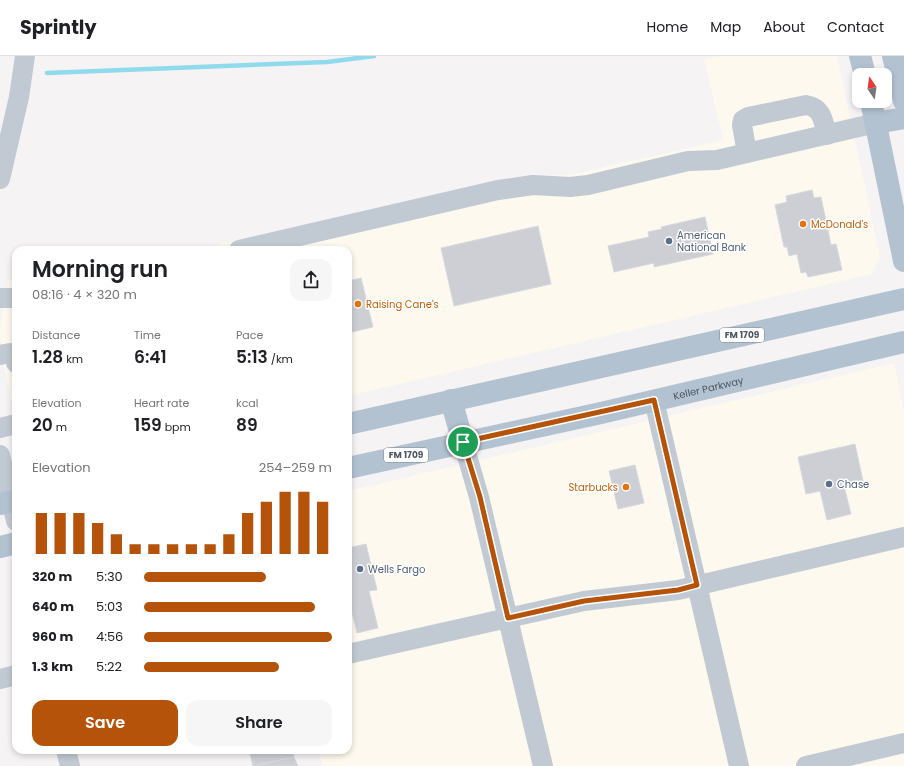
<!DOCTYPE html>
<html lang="en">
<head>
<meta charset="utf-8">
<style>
	body { margin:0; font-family:Poppins,sans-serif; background:#f6f6f6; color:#202124; height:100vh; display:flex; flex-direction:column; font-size:15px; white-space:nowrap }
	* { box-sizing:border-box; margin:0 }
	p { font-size:13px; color:#757577 }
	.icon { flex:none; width:22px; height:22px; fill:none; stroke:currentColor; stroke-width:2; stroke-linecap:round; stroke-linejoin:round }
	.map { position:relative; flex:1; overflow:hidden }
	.panel { position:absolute; left:12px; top:190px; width:340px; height:508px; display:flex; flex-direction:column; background:#fff; border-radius:12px; box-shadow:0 2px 6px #0003 }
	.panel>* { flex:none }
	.needle { width:26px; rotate:347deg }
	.controls { position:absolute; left:852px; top:12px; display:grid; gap:8px }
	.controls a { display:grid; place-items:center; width:40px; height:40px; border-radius:8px; background:#fff; box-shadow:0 2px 6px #0003; font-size:20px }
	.pin { position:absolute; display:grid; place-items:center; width:34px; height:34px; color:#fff; margin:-17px; border:2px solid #fff; border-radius:50%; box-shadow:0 1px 4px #0007 }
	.round { display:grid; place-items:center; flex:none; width:42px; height:42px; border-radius:12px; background:#f6f6f6 }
	.overview { display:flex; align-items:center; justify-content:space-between; height:68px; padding:0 20px }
	h1 { font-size:22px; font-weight:600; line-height:30px }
	.stats { display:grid; grid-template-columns:repeat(3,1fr); gap:6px; height:68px; padding:4px 20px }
	.stats div { display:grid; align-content:center }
	.stats b { font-size:17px; font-weight:600 }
	.stats small { font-size:11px; font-weight:400 }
	.stats p { font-size:11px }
	.chart { height:112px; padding:8px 20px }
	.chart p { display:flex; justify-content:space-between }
	.chart svg { width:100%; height:72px; margin-top:4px; stroke:#b45309; stroke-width:6 }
	.action { display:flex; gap:8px; margin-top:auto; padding:8px 20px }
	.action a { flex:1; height:46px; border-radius:12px; background:#b45309; color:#fff; font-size:16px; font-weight:600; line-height:46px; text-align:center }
	.action a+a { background:#f6f6f6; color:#202124 }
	ul { padding:0 20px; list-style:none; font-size:13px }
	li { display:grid; grid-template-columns:64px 48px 1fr; align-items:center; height:30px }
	li i { height:10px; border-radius:5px; background:#b45309 }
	header { display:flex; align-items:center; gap:24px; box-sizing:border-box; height:56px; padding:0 20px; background:#fff; border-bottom:1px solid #e0e0e0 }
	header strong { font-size:19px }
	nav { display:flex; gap:22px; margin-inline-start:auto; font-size:14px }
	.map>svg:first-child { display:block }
</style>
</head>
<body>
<header>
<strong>Sprintly</strong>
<nav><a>Home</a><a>Map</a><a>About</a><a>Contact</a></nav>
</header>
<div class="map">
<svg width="904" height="710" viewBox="0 0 904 710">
	<rect width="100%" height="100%" fill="#f5f3f3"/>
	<g fill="#fdf9ef">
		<path d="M722 0H837L880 200 872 218 348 340V194H192L518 122 574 118 723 84 704 3Z"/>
		<path d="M9 223 16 225V367L4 310 0 281V269Z"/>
		<path d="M894 307 904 356V710H322L319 694H348V435Z"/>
	</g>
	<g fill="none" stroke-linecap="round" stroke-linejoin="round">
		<path stroke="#90daee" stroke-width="4.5" d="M47 17 327 6 374 0"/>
	</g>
	<g fill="#cdcfd5" stroke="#d7d9de">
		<path d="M812 134 814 142 821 141 831 189 836 188 842 214 808 221 806 216 801 217 797 198 789 200 787 191H784L775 149 787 146 786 140Z"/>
		<path d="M705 161 713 198 654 211V207L614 216 608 190 649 181 648 176 662 173 661 171Z"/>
		<path d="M538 170 551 228 454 250 441 192Z"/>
		<path d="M361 222 373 271 348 277V225Z"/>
		<path d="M855 388 863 425 844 430 851 458 827 464 820 435 806 438 798 401Z"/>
		<path d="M635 409 644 447 618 453 609 415Z"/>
		<path d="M366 488 377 534 369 535 378 572 357 577 348 540V492Z"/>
		<path d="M249 694H293L294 701 253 710Z"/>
		<path d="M294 701 298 710H253Z"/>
	</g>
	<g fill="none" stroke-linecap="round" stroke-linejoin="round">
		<g stroke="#c1cad2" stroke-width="20">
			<path d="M747 97 742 69 743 64 748 61 806 49C823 52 823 65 827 79"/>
			<path d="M0 123 19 41 25 0"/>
			<path d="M239 194 498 134 533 129 570 131 588 129 688 105 717 104 876 67"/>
			<path d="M0 242H16"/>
			<path d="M0 299 10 297 15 301 16 307"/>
			<path d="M654 344 739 710"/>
			<path d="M0 372 16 368"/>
			<path d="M463 386 479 441 543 710"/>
			<path d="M0 399 16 465"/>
			<path d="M348 598 584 545 678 534 904 481"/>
			<path d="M0 623 16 619"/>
			<path d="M66 694 70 710"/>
			<path d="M806 710 904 687"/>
		</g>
		<g stroke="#b3c2d1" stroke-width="22">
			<path d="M860 0 865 19"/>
			<path d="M893 0 904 45"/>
			<path d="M871 45 904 205"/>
			<path d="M876 67 904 62"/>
			<path d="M451 344 463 386"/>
			<path d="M348 368 904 243"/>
			<path id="s1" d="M348 412 601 357 904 286"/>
			<path d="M0 448 16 444"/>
			<path d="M0 491 16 487"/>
		</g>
	</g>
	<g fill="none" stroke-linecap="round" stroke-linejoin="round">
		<g stroke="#fff" stroke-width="8">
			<path id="route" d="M654 344 697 529 678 534 584 545 508 562 480 441 463 386Z"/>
		</g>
		<use href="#route" stroke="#b45309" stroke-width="5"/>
	</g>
	<g fill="#e8710a" stroke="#fff" stroke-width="1.5">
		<circle cx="803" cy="168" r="4"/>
		<circle cx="358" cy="248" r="4"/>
		<circle cx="626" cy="431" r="4"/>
	</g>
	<g fill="#5c6f8a" stroke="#fff" stroke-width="1.5">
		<circle cx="669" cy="185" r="4"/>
		<circle cx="829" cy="428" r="4"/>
		<circle cx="360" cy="513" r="4"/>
	</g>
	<g text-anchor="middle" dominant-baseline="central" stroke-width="3" stroke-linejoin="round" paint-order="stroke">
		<g fill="#fff" stroke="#808990" stroke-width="1">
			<rect x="720" y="272" width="44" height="14" rx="3"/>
			<rect x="384" y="392" width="44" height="14" rx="3"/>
		</g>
		<g font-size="9" font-weight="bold" fill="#4a5661">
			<text x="742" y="279">FM 1709</text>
			<text x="406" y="399">FM 1709</text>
		</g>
		<g font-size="10" fill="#c56008" stroke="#fff" text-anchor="start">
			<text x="811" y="168">McDonald's</text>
			<text x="366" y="248">Raising Cane's</text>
			<text x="618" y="431" text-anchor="end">Starbucks</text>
		</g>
		<g font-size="10" fill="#4e5e75" stroke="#fff" text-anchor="start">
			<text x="677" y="179">American<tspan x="677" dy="12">National Bank</tspan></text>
			<text x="837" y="428">Chase</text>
			<text x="368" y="513">Wells Fargo</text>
		</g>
		<g font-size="10" fill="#4a5661" stroke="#fff">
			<text stroke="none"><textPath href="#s1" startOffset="369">Keller Parkway</textPath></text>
		</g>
	</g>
</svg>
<div class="controls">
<a><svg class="needle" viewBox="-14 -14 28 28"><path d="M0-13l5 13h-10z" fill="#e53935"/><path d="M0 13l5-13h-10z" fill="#757577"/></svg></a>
</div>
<div class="pin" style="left:463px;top:386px;background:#1e9e55"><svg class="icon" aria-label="arrive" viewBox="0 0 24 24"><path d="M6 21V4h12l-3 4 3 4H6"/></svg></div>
<section class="panel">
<div class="overview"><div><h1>Morning run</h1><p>08:16 · 4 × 320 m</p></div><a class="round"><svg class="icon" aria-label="share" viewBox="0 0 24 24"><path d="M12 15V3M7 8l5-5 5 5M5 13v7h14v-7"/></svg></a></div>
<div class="stats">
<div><p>Distance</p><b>1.28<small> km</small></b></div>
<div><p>Time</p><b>6:41</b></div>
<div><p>Pace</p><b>5:13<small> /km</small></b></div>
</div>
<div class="stats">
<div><p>Elevation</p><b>20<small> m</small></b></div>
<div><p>Heart rate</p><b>159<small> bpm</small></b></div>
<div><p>kcal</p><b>89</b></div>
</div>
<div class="chart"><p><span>Elevation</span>254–259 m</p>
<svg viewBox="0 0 160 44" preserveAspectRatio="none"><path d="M5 44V19M15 44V19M25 44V19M35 44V25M45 44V32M55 44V38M65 44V38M75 44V38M85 44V38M95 44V38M105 44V32M115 44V19M125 44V12M135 44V6M145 44V6M155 44V12"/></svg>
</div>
<ul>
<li><b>320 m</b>5:30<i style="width:65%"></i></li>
<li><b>640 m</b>5:03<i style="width:91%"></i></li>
<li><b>960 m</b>4:56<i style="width:100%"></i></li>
<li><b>1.3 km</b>5:22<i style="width:72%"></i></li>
</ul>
<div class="action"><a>Save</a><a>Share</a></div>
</section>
</div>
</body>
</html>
